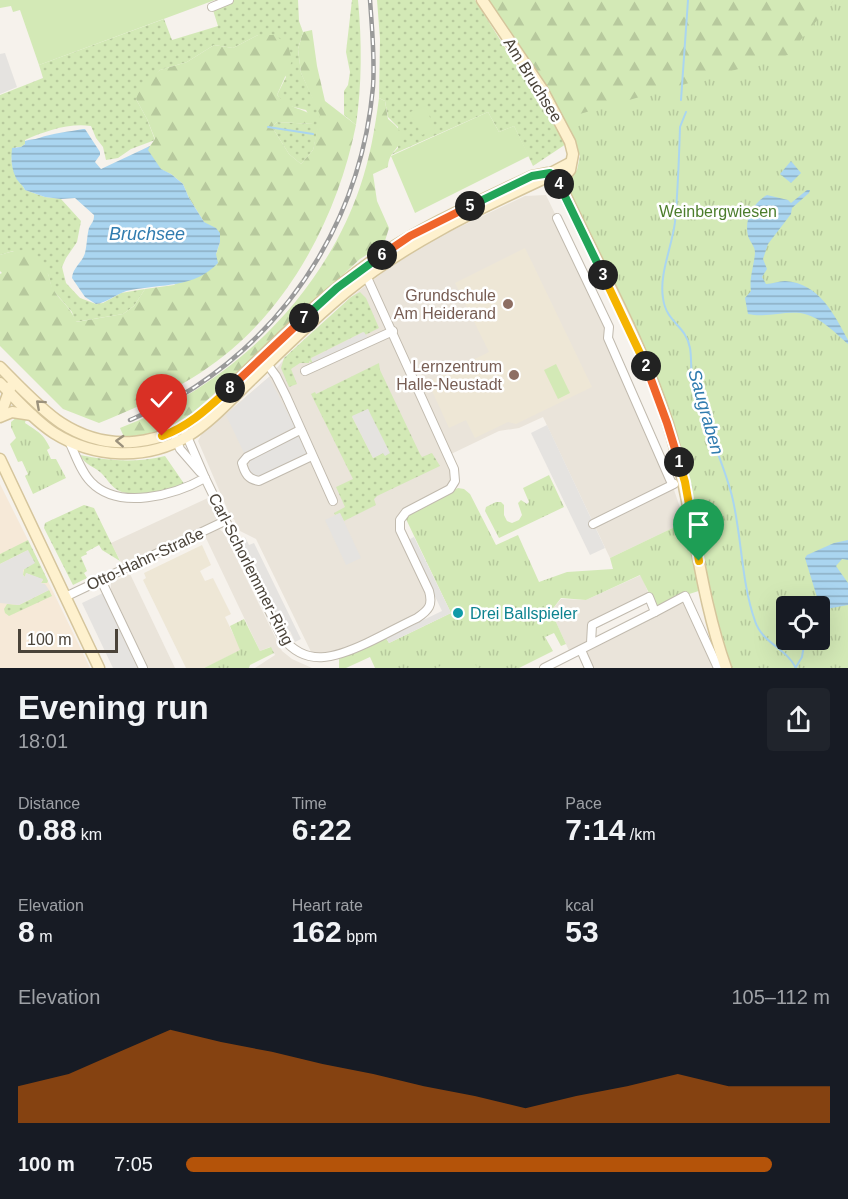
<!DOCTYPE html>
<html lang="en">
<head>
<meta charset="utf-8">
<style>
	body { margin:0; font-family:Helvetica,sans-serif; background:#20242c; color:#f1f3f6; height:100vh; display:flex; flex-direction:column; font-size:22px; white-space:nowrap }
	* { box-sizing:border-box; margin:0 }
	p { font-size:20px; color:#9ea1a6 }
	.icon { flex:none; width:33px; height:33px; fill:none; stroke:currentColor; stroke-width:2; stroke-linecap:round; stroke-linejoin:round }
	.map { position:relative; height:668px; overflow:hidden }
	.details { display:flex; flex-direction:column; background:#171b24; flex:1 }
	.details>* { flex:none }
	.tools { position:absolute; left:776px; top:596px; display:grid; gap:12px }
	.tools a { display:grid; place-items:center; width:54px; height:54px; border-radius:6px; background:#171b24; box-shadow:0 6px 24px #0002; font-size:30px }
	.scale { position:absolute; left:18px; bottom:15px; width:100px; box-sizing:border-box; padding-left:6px; border:3px solid #4a4339; border-top:0; font-size:16px; line-height:21px; white-space:nowrap; color:#4a4339; -webkit-text-stroke:4px #fff; paint-order:stroke }
	.pin { position:absolute; display:grid; place-items:center; width:51px; height:51px; color:#fff; margin:-62px -26px; border-radius:50% 50% 50% 0; rotate:-45deg; box-shadow:0 0 6px #0007 }
	.pin .icon { rotate:45deg }
	.km { position:absolute; width:30px; height:30px; margin:-15px; border-radius:50%; background:#222; color:#fff; font-size:16px; line-height:30px; text-align:center }
	.round { display:grid; place-items:center; flex:none; width:63px; height:63px; border-radius:6px; background:#20242c }
	.headline { display:flex; align-items:center; justify-content:space-between; height:102px; padding:0 18px }
	h1 { font-size:33px; font-weight:700; line-height:45px }
	.figures { display:grid; grid-template-columns:repeat(3,1fr); gap:9px; height:102px; padding:6px 18px }
	.figures div { display:grid; align-content:center }
	.figures b { font-size:30px; font-weight:700 }
	.figures small { font-size:16px; font-weight:400 }
	.figures p { font-size:16px }
	.chart { height:168px; padding:12px 18px }
	.chart p { display:flex; justify-content:space-between }
	.chart svg { width:100%; height:108px; margin-top:6px; fill:#b45309; opacity:.7 }
	ul { padding:0 18px; list-style:none; font-size:20px }
	li { display:grid; grid-template-columns:96px 72px 1fr; align-items:center; height:45px }
	li i { height:15px; border-radius:8px; background:#b45309 }
	.map>svg:first-child { display:block }
</style>
</head>
<body>
<div class="map">
<svg width="848" height="668" viewBox="0 0 848 668">
	<defs>
		<pattern id="grass-dots" width="8" height="8" patternUnits="userSpaceOnUse" patternTransform="scale(1.5)"><rect width="8" height="8" fill="#d3e9b6"/><path d="M2 2h.1M6 6h.1" fill="none" stroke="#b7c99d" stroke-width="1.8" stroke-linecap="round"/></pattern>
		<pattern id="forest-firs" width="22" height="20" patternUnits="userSpaceOnUse" patternTransform="scale(1.5)"><rect width="22" height="20" fill="#d3e9b6"/><path d="M5 1l3.5 6h-7zM16 11l3.5 6h-7z" fill="#b7c99d"/></pattern>
		<pattern id="park-tufts" width="24" height="20" patternUnits="userSpaceOnUse" patternTransform="scale(1.5)"><rect width="24" height="20" fill="#d3e9b6"/><path d="M3 7l-1-3M5 7V3M7 7l1-3M15 17l-1-3M17 17v-4M19 17l1-3" fill="none" stroke="#b7c99d"/></pattern>
		<pattern id="water-rules" width="6" height="5" patternUnits="userSpaceOnUse" patternTransform="scale(1.5)"><rect width="6" height="5" fill="#aad5f0"/><path d="M0 2.5h6" fill="none" stroke="#8caec3"/></pattern>
	</defs>
	<rect width="100%" height="100%" fill="#f6f2ec"/>
	<g fill="#eae4da">
		<path d="M546 195 609 327 608 340 672 484 685 522 610 558 543 417 519 428 499 431 449 455 455 481 406 512 400 530 430 594 428 610 375 638 315 660 256 539 236 529 235 521 229 513 198 441 201 435 269 377 287 356 351 297 386 270 430 241 525 196Z"/>
		<path d="M210 497 219 515 216 522 123 566 111 543Z"/>
		<path d="M219 529 224 533 282 651 292 659 312 668H255L275 655 270 647 260 651 205 536Z"/>
		<path d="M130 574 175 668H148L111 590V583Z"/>
		<path d="M641 575 650 597 592 624 591 643 685 597 718 668H589L581 650 571 655 551 611 561 599 586 600Z"/>
	</g>
	<path fill="#f6e9d8" d="M0 484 28 540 90 668H0Z"/>
	<g fill="#eee7d6">
		<path d="M525 248 592 387 516 424 508 422 475 438 466 420 449 428 428 382 489 352 455 283Z"/>
		<path d="M202 545 211 565 200 571 205 581 213 578 231 614 225 617 241 650 204 668H186L143 580 146 578 144 573Z"/>
	</g>
	<g fill="url(#grass-dots)" fill-rule="evenodd">
		<path d="M229 0H298L299 21 303 32 298 49 301 73 321 115 313 150 301 164 289 154 272 127 277 122 313 124 306 110 285 105 277 95 286 77 258 35 233 48 214 45 187 62 160 70 136 99 147 119 155 140 131 149 118 158 106 160 103 147 96 138 91 126C68 123 46 131 25 140V144L21 147H16C5 163 17 175 25 190L45 197 61 199 81 221 77 242 66 258 62 267 66 283 80 298 96 304 103 303 121 293 145 289 134 306 123 314 75 322 72 312 52 289 48 274 13 251 0 255V95L43 78 39 65 164 19 172 40 218 26 212 7Z"/>
		<path d="M352 0H358C362 42 362 84 356 125L344 115V91L348 85 350 72 346 52Z"/>
		<path d="M377 0H475L566 144 533 166 514 126 499 132 488 112 391 155 398 148V127L388 117 385 101 379 98 380 39Z"/>
		<path d="M360 292 366 298 379 328 365 335 363 332 311 358 313 364 309 361V363H300L291 369 297 384 289 387 281 368 284 358 351 297Z"/>
		<path d="M379 363 380 370 420 454 422 457 432 453 440 466 377 496 374 499 376 505 344 521 340 513 335 515 334 513 345 507 336 487 353 479 311 394 315 392 316 394ZM368 409 383 453 373 458 352 417Z"/>
		<path d="M80 455C109 461 136 463 165 456L185 485C168 490 131 500 116 489 110 485 106 477 100 472 92 465 86 466 80 455Z"/>
		<path d="M84 505 94 508 120 561 102 550 99 545 86 552 87 554 81 557 87 571 84 573 87 578 73 585 44 528 45 523Z"/>
		<path d="M28 540 48 581 47 583H41L43 580 26 573 25 577 23 575 28 550 0 564V554Z"/>
		<path d="M49 590 52 596 9 616 5 613 4 609 7 604 19 605Z"/>
	</g>
	<g fill="url(#forest-firs)">
		<path d="M488 0H848V8L741 162 562 119Z"/>
		<path d="M312 30 317 66 325 101 356 125C339 209 297 294 231 350 192 383 146 404 99 423L63 409 0 346V274L2 273 0 271V255C25 247 38 247 48 274 50 278 50 283 52 287 59 301 70 305 76 322L123 314 134 306 145 289 174 285 216 254 220 242 211 227 204 222 189 198 183 184 171 174 160 169 147 150 155 139 147 119 136 99 140 88 160 70 187 62 214 45 233 48 258 35H274L288 44 292 61 277 95C288 109 301 107 315 117L313 124 277 122 272 127 289 154 301 164 313 150 320 115 301 73 298 49 303 32Z"/>
		<path d="M379 98 385 101 388 119C419 143 388 145 388 167L373 174 377 201 389 228 384 244 360 259 190 416C168 428 149 436 124 437L120 428C228 387 322 298 360 187 370 158 375 128 379 98Z"/>
	</g>
	<g fill="url(#park-tufts)" fill-rule="evenodd">
		<path d="M834 0H848V668H729L708 586 690 488 680 449 564 184 577 170 580 156 562 119 788 55ZM786 606H819V639H786Z"/>
		<path d="M17 417 26 419 25 423C38 432 43 433 50 448L47 450 51 459H56L66 478 33 494 25 476 28 474 22 461 18 462 10 444 16 438 11 427V422Z"/>
		<path d="M549 475 564 507 499 538 485 511 486 507 496 502H501L504 505V515L507 521 512 523 519 520 522 515 518 503 521 500 527 504 529 502 523 488Z"/>
		<path d="M458 488 464 489 470 494 496 545 518 535 539 582 567 572 613 569 610 558 685 522 691 521 705 589 686 595 657 609 640 575 586 600 561 598 551 611 566 644 561 646 554 633 545 637 553 651 519 668H375L370 657 346 668H339V659L386 638 389 643 451 613 405 517 411 512Z"/>
		<path d="M244 619 260 651 271 647 274 653 250 665 249 668H204L240 650 230 626Z"/>
	</g>
	<g fill="#d3e9b6">
		<path d="M0 0H215L39 65 20 10 13 12 11 6 0 8Z"/>
		<path d="M425 106 435 129 422 135 410 112Z"/>
		<path d="M488 112 499 132 514 126 529 156 415 213 391 156Z"/>
		<path d="M556 364 570 393 558 399 544 370Z"/>
		<path d="M470 652 477 668H436Z"/>
	</g>
	<g fill="#e5e3e0">
		<path d="M5 53 17 87 0 94V54Z"/>
		<path d="M364 332 368 338 313 364 311 359Z"/>
		<path d="M269 377 295 427 244 453 226 415Z"/>
		<path d="M368 409 390 453 385 456 383 453 373 458 352 416Z"/>
		<path d="M547 425 605 548 590 555 531 433Z"/>
		<path d="M298 435 308 454 259 478 248 471 250 459Z"/>
		<path d="M340 513 361 558 346 565 325 520Z"/>
		<path d="M245 537 249 545 254 543 301 639 295 642 290 631 285 634 240 540Z"/>
		<path d="M414 537 451 613 389 643 386 638 442 611 408 540Z"/>
		<path d="M28 550 35 563 23 570V575L25 577 26 573 43 579 41 583 45 584 49 590 19 605 0 603V564Z"/>
		<path d="M103 593 139 668H113L82 603Z"/>
	</g>
	<g fill="url(#water-rules)">
		<path d="M83 129H85L100 152V155L95 162 101 169 150 146 148 150 161 169 171 174 183 184 189 198 204 222 216 228 220 233V242L216 254 218 263C195 288 161 284 131 290 118 292 109 302 96 304L85 297 72 278C73 267 82 263 85 253 87 245 87 235 89 228 92 222 94 222 94 215L75 198 61 199 45 197 25 190C23 185 18 182 16 178 11 168 11 158 12 148L21 147 25 144V141C30 139 34 140 39 138 53 133 68 132 83 129Z"/>
		<path d="M791 161 801 173 791 183 780 174Z"/>
		<path d="M807 190H810L809 193 792 208 791 214 768 244 763 259 767 269 762 277 766 284C772 284 779 281 785 281 819 283 834 314 848 340V344C834 332 820 316 800 313 783 311 766 318 748 314L745 298 751 291C749 278 754 266 755 253 755 246 750 242 748 236 744 219 753 203 767 195L788 200 791 203Z"/>
		<path d="M848 540V560L842 559 836 566 848 583V605L821 610 805 558 807 555 834 543Z"/>
	</g>
	<g fill="none" stroke-linecap="round" stroke-linejoin="round">
		<g stroke="#aad5f0" stroke-width="2">
			<path d="M681 100 688 0"/>
			<path d="M686 112 680 127C679 159 678 191 675 222 672 247 659 274 663 298 666 323 686 325 690 348 692 359 690 370 693 380 702 420 722 457 732 496 742 537 741 581 755 621 762 643 786 648 796 668"/>
			<path d="M268 127 313 134"/>
			<path d="M819 612 821 610"/>
			<path d="M796 667 802 657 805 639"/>
		</g>
		<g stroke="#c1baae" stroke-width="10">
			<g id="street">
				<path d="M212 7 229 0"/>
				<path d="M557 218 609 327 608 338 672 484"/>
				<path d="M265 361 276 376 286 396 333 501"/>
				<path d="M305 371 393 331"/>
				<path d="M300 430 247 457 242 463C245 474 248 479 259 481L312 456"/>
				<path d="M186 434 205 478 282 637C306 668 335 658 367 643 384 635 400 626 417 618 429 610 433 605 429 591L400 530V520L406 512 450 489 455 481 454 469 365 273"/>
				<path d="M176 439 180 449 200 472"/>
				<path d="M69 441C75 454 81 472 91 482 119 511 175 495 205 478"/>
				<path d="M593 524 674 484"/>
				<path d="M101 580 143 668"/>
				<path d="M65 597 225 521"/>
				<path d="M655 612 685 596 718 668"/>
				<path d="M581 650 589 668"/>
				<path d="M544 668 655 612 649 597 592 625 591 643"/>
			</g>
		</g>
		<g stroke="#d5c59c" stroke-width="13">
			<g id="secondary">
				<path d="M482 0 542 89 570 142 573 154 570 170 559 184"/>
				<path d="M551 173 563 190C599 267 642 343 668 424 693 504 698 590 726 668"/>
				<path d="M0 367C18 385 40 409 61 423 109 454 163 446 206 411 261 358 315 300 379 256 427 224 480 201 532 176L547 173"/>
				<path d="M0 383C17 400 34 420 54 433 94 458 146 461 188 436 212 421 232 398 252 379 283 349 313 319 346 292 405 244 474 211 543 179L551 173 570 163"/>
				<path d="M0 416 11 386"/>
				<path d="M0 417 12 412 32 415"/>
				<path d="M0 459 99 668"/>
			</g>
		</g>
		<use href="#street" stroke="#fff" stroke-width="8"/>
		<use href="#secondary" stroke="#fef1ce" stroke-width="10"/>
		<g stroke="#9a9a9a" stroke-width="4.5">
			<path id="rail" d="M130 420C152 410 175 400 195 387 298 319 362 210 373 87 375 58 372 29 370 0"/>
		</g>
		<use href="#rail" stroke="#fff" stroke-width="2" stroke-dasharray="7" stroke-linecap="butt"/>
	</g>
	<defs><path id="oneway-chevron" d="M-2-3.5L2.5 0L-2 3.5" fill="none" stroke-width="1.6" stroke-linecap="round" stroke-linejoin="round" transform="scale(1.5)"/></defs>
	<g stroke="#9b917c">
		<use href="#oneway-chevron" transform="translate(40 404) rotate(-138)"/>
		<use href="#oneway-chevron" transform="translate(120 441) rotate(-177)"/>
	</g>
	<g fill="none" stroke-linecap="round" stroke-linejoin="round">
		<g stroke="#fff" stroke-width="12">
			<path id="split-1" d="M679 462 685 482 699 561"/>
		</g>
		<g stroke="#fff" stroke-width="12">
			<path id="split-2" d="M646 366 667 423 679 462"/>
		</g>
		<g stroke="#fff" stroke-width="12">
			<path id="split-3" d="M603 275 646 366"/>
		</g>
		<g stroke="#fff" stroke-width="12">
			<path id="split-4" d="M559 184 603 275"/>
		</g>
		<g stroke="#fff" stroke-width="12">
			<path id="split-5" d="M470 206 532 176 550 173 559 184"/>
		</g>
		<g stroke="#fff" stroke-width="12">
			<path id="split-6" d="M382 255 410 236 470 206"/>
		</g>
		<g stroke="#fff" stroke-width="12">
			<path id="split-7" d="M304 318 337 288 382 255"/>
		</g>
		<g stroke="#fff" stroke-width="12">
			<path id="split-8" d="M230 388 304 318"/>
		</g>
		<g stroke="#fff" stroke-width="12">
			<path id="split-9" d="M162 436C190 426 209 407 230 388"/>
		</g>
		<use href="#split-1" stroke="#f5b400" stroke-width="8"/>
		<use href="#split-2" stroke="#f0652b" stroke-width="8"/>
		<use href="#split-3" stroke="#f5b400" stroke-width="8"/>
		<use href="#split-4" stroke="#22a559" stroke-width="8"/>
		<use href="#split-5" stroke="#22a559" stroke-width="8"/>
		<use href="#split-6" stroke="#f0652b" stroke-width="8"/>
		<use href="#split-7" stroke="#22a559" stroke-width="8"/>
		<use href="#split-8" stroke="#f0652b" stroke-width="8"/>
		<use href="#split-9" stroke="#f5b400" stroke-width="8"/>
	</g>
	<g fill="#8d6e63" stroke="#fff" stroke-width="2">
		<circle cx="508" cy="304" r="6"/>
		<circle cx="514" cy="375" r="6"/>
	</g>
	<circle fill="#0f9aa8" stroke="#fff" stroke-width="2" cx="458" cy="613" r="6"/>
	<g text-anchor="middle" dominant-baseline="central" stroke-width="5" stroke-linejoin="round" paint-order="stroke">
		<g font-size="16" fill="#4a4339" stroke="#fff">
			<text transform="translate(533 80) rotate(58)">Am Bruchsee</text>
			<text transform="translate(145 559) rotate(-25)">Otto-Hahn-Straße</text>
			<text transform="translate(251 569) rotate(63)">Carl-Schorlemmer-Ring</text>
		</g>
		<g font-size="16" fill="#4c7d2c" stroke="#fff">
			<text x="718" y="211">Weinbergwiesen</text>
		</g>
		<g font-size="16" fill="#785e54" stroke="#fff" text-anchor="end">
			<text x="496" y="295">Grundschule<tspan x="496" dy="18">Am Heiderand</tspan></text>
			<text x="502" y="366">Lernzentrum<tspan x="502" dy="18">Halle-Neustadt</tspan></text>
		</g>
		<g font-size="16" fill="#0d838f" stroke="#fff" text-anchor="start">
			<text x="470" y="613">Drei Ballspieler</text>
		</g>
		<g font-size="18" font-style="italic" fill="#307caf" stroke="#fff">
			<text x="147" y="234">Bruchsee</text>
			<text transform="translate(706 412) rotate(74)">Saugraben</text>
		</g>
	</g>
</svg>
<div class="tools">
<a><svg class="icon" aria-label="locate" viewBox="0 0 24 24"><circle cx="12" cy="12" r="6"/><path d="M12 2v4M12 18v4M2 12h4M18 12h4"/></svg></a>
</div>
<div class="scale">100 m</div>
<div class="pin" style="left:699px;top:561px;background:#1e9e55"><svg class="icon" aria-label="arrive" viewBox="0 0 24 24"><path d="M6 21V4h12l-3 4 3 4H6"/></svg></div>
<div class="pin" style="left:162px;top:436px;background:#d93025"><svg class="icon" aria-label="check" viewBox="0 0 24 24"><path d="M5 12l5 5 9-10"/></svg></div>
<b class="km" style="left:679px;top:462px">1</b>
<b class="km" style="left:646px;top:366px">2</b>
<b class="km" style="left:603px;top:275px">3</b>
<b class="km" style="left:559px;top:184px">4</b>
<b class="km" style="left:470px;top:206px">5</b>
<b class="km" style="left:382px;top:255px">6</b>
<b class="km" style="left:304px;top:318px">7</b>
<b class="km" style="left:230px;top:388px">8</b>
</div>
<section class="details">
<div class="headline"><div><h1>Evening run</h1><p>18:01</p></div><a class="round"><svg class="icon" aria-label="share" viewBox="0 0 24 24"><path d="M12 15V3M7 8l5-5 5 5M5 13v7h14v-7"/></svg></a></div>
<div class="figures">
<div><p>Distance</p><b>0.88<small> km</small></b></div>
<div><p>Time</p><b>6:22</b></div>
<div><p>Pace</p><b>7:14<small> /km</small></b></div>
</div>
<div class="figures">
<div><p>Elevation</p><b>8<small> m</small></b></div>
<div><p>Heart rate</p><b>162<small> bpm</small></b></div>
<div><p>kcal</p><b>53</b></div>
</div>
<div class="chart"><p><span>Elevation</span>105–112 m</p>
<svg viewBox="0 0 160 44" preserveAspectRatio="none"><path d="M0 44V29L10 24L20 15L30 6L40 11L50 15L60 20L70 24L80 29L90 33L100 38L110 33L120 29L130 24L140 29L150 29L160 29V44z"/></svg>
</div>
<ul>
<li><b>100 m</b>7:05<i style="width:91%"></i></li>
</ul>
</section>
</body>
</html>
